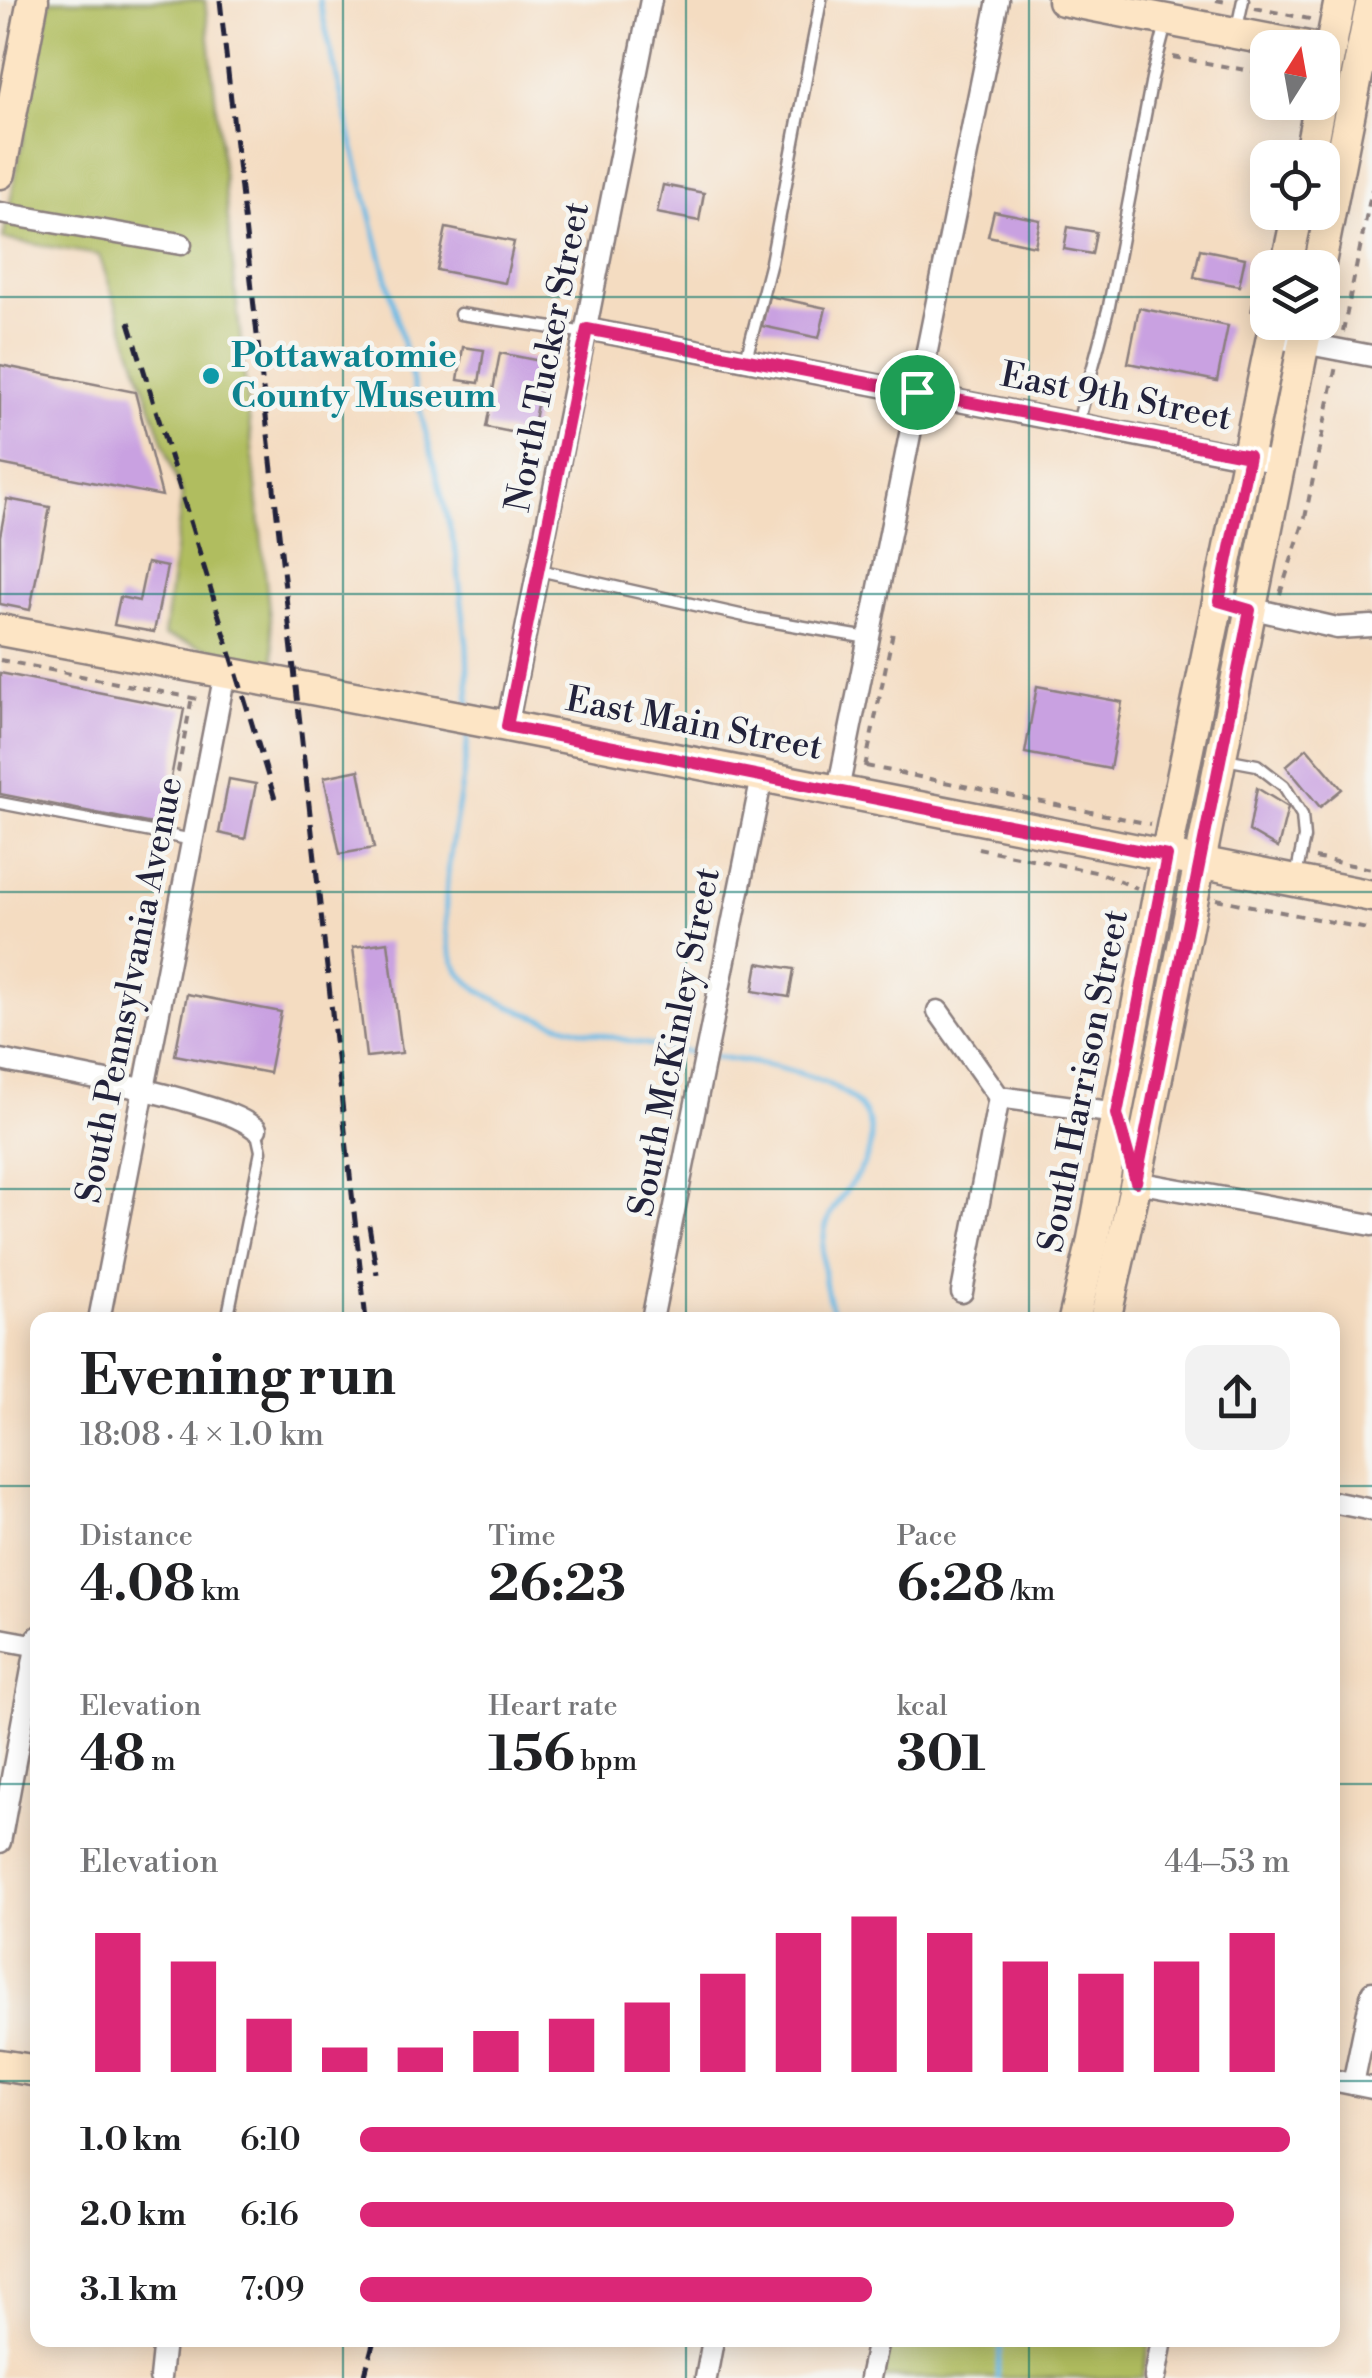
<!DOCTYPE html>
<html lang="en">
<head>
<meta charset="utf-8">
<style>
	body { margin:0; font-family:"Libre Bodoni",serif; background:#f2f2f2; color:#202124; height:100vh; display:flex; flex-direction:column; font-size:38px; white-space:nowrap }
	* { box-sizing:border-box; margin:0 }
	p { font-size:32px; color:#757577 }
	.icon { flex:none; width:55px; height:55px; fill:none; stroke:currentColor; stroke-width:2; stroke-linecap:round; stroke-linejoin:round }
	.map { position:relative; flex:1; overflow:hidden }
	.side { position:absolute; left:30px; top:1312px; width:1310px; height:1035px; display:flex; flex-direction:column; background:#fff; border-radius:20px; box-shadow:0 5px 25px #0003 }
	.side>* { flex:none }
	.needle { width:65px; rotate:11deg }
	.controls { position:absolute; left:1250px; top:30px; display:grid; gap:20px }
	.controls a { display:grid; place-items:center; width:90px; height:90px; border-radius:20px; background:#fff; box-shadow:0 5px 25px #0003; font-size:50px }
	.pin { position:absolute; display:grid; place-items:center; width:85px; height:85px; color:#fff; margin:-42px; border:5px solid #fff; border-radius:50%; box-shadow:0 2px 10px #0007 }
	.round { display:grid; place-items:center; flex:none; width:105px; height:105px; border-radius:20px; background:#f2f2f2 }
	.headline { display:flex; align-items:center; justify-content:space-between; height:170px; padding:0 50px }
	h1 { font-size:55px; font-weight:700; line-height:75px }
	.metrics { display:grid; grid-template-columns:repeat(3,1fr); gap:15px; height:170px; padding:10px 50px }
	.metrics div { display:grid; align-content:center }
	.metrics b { font-size:50px; font-weight:700 }
	.metrics small { font-size:28px; font-weight:400 }
	.metrics p { font-size:28px }
	.chart { height:280px; padding:20px 50px }
	.chart p { display:flex; justify-content:space-between }
	.chart svg { width:100%; height:180px; margin-top:10px; stroke:#db2777; stroke-width:6 }
	ul { padding:0 50px; list-style:none; font-size:32px }
	li { display:grid; grid-template-columns:160px 120px 1fr; align-items:center; height:75px }
	li i { height:25px; border-radius:12px; background:#db2777 }
	.map>svg:first-child { display:block }
</style>
</head>
<body>
<div class="map">
<svg width="1372" height="2378" viewBox="0 0 1372 2378">
	<rect width="100%" height="100%" fill="#f6f6f2"/>
	<filter id="ink" filterUnits="userSpaceOnUse"><feTurbulence type="fractalNoise" baseFrequency=".01" numOctaves="2"/><feDisplacementMap in="SourceGraphic" scale="20" xChannelSelector="R" yChannelSelector="G"/><feConvolveMatrix kernelMatrix="1 2 1 2 8 2 1 2 1" color-interpolation-filters="sRGB"/></filter>
	<filter id="wash" filterUnits="userSpaceOnUse"><feTurbulence type="fractalNoise" baseFrequency=".0048" numOctaves="4" result="noise"/><feDisplacementMap in="SourceGraphic" scale="40" xChannelSelector="R" yChannelSelector="G"/><feGaussianBlur stdDeviation="2.25" result="paint"/><feColorMatrix in="noise" values="0 0 0 0 0 0 0 0 0 0 0 0 0 0 0 0 0 1.4 0 .05"/><feComposite in="paint" operator="in"/></filter>
	<g filter="url(#wash)">
		<rect width="100%" height="100%" fill="#f4dcc1"/>
		<g fill="#b0bd5f" stroke="#69704d" stroke-width="2.5">
			<path d="M50 0H205L275 667 164 636 182 496 99 255 3 239Z"/>
			<path d="M890 2340H1150L1143 2378H883Z"/>
		</g>
		<g fill="none" stroke-linecap="round" stroke-linejoin="round">
			<g stroke="#6abae5" stroke-width="5">
				<path d="M319 0 353 145 456 552 467 646 469 710"/>
				<path d="M468 731C466 781 451 831 447 882 445 909 443 947 459 971 495 1021 640 1043 700 1054"/>
				<path d="M711 1056C763 1064 895 1078 867 1157 857 1183 831 1201 825 1230 819 1259 825 1293 836 1320"/>
				<path d="M997 2378 1002 2340"/>
			</g>
		</g>
		<g id="blocks">
			<g fill="#c9a1e1">
				<path d="M663 185 704 193 699 221 657 213Z"/>
				<path d="M994 211 1040 220 1035 246 988 236Z"/>
				<path d="M1068 227 1096 232 1092 254 1064 249Z"/>
				<path d="M446 228 514 242 505 283 437 270Z"/>
				<path d="M1200 249 1245 258 1239 286 1194 277Z"/>
				<path d="M769 296 826 308 819 338 762 326Z"/>
				<path d="M1139 308 1228 326 1217 381 1128 363Z"/>
				<path d="M463 347 484 350 479 383 458 380Z"/>
				<path d="M500 353 545 362 531 436 486 427Z"/>
				<path d="M0 365 135 392 162 496 0 464Z"/>
				<path d="M7 499 50 507 30 610 0 604V536Z"/>
				<path d="M147 563 167 567 154 632 114 625 120 597 139 601Z"/>
				<path d="M0 673 184 709 162 826 0 794Z"/>
				<path d="M1037 686 1122 702 1110 769 1025 753Z"/>
				<path d="M1307 748 1342 789 1320 807 1286 766Z"/>
				<path d="M359 770 374 848 340 854 324 777Z"/>
				<path d="M229 779 256 784 245 839 219 833Z"/>
				<path d="M1257 788 1288 807 1278 848 1249 831Z"/>
				<path d="M388 942 402 1053 366 1057 353 947Z"/>
				<path d="M758 963 794 969 789 997 753 991Z"/>
				<path d="M187 994 281 1012 269 1073 175 1055Z"/>
			</g>
		</g>
	</g>
	<g filter="url(#ink)">
		<use href="#blocks" fill-opacity="0" stroke="#8b7f7e" stroke-width="2.5"/>
		<g fill="none" stroke-linecap="round" stroke-linejoin="round">
			<g stroke="#8b7f7e" stroke-width="15">
				<g id="lane">
					<path d="M1237 28 1243 0"/>
					<path d="M460 314 586 333"/>
					<path d="M746 359 771 262 821 0"/>
					<path d="M1078 423 1109 306 1152 78 1166 24"/>
					<path d="M539 570 758 619 868 638"/>
					<path d="M1225 759 1257 765 1284 786 1302 815 1304 838 1296 876"/>
					<path d="M0 803 193 840"/>
					<path d="M227 1320 261 1151 256 1129"/>
				</g>
			</g>
			<g stroke="#8b7f7e" stroke-width="25">
				<g id="street">
					<path d="M0 213 181 244"/>
					<path d="M587 329 1279 463"/>
					<path d="M1272 337 1372 356"/>
					<path d="M1219 601 1337 628 1372 626"/>
					<path d="M507 726 651 0"/>
					<path d="M838 790 998 0"/>
					<path d="M938 1011 999 1097 1117 1113 1136 1182 1372 1225"/>
					<path d="M0 1060C61 1072 123 1083 184 1100 209 1108 235 1113 256 1129"/>
					<path d="M962 1292 999 1097"/>
					<path d="M99 1320 225 673"/>
					<path d="M652 1320 762 777"/>
					<path d="M1332 1502 1372 1510"/>
					<path d="M0 1639 38 1646"/>
					<path d="M0 1842 38 1637"/>
					<path d="M1332 2080 1372 2088"/>
					<path d="M1353 2084 1372 1992"/>
					<path d="M160 2378 164 2340"/>
					<path d="M706 2378 713 2340"/>
					<path d="M870 2378 878 2340"/>
					<path d="M1155 2378 1162 2340"/>
				</g>
			</g>
			<g stroke="#8b7f7e" stroke-width="35">
				<g id="secondary">
					<path d="M1063 0 1313 48"/>
					<path d="M1322 91 1340 0"/>
					<path d="M1309 158 1320 102"/>
					<path d="M0 173 33 0"/>
					<path d="M1286 268 1298 212"/>
					<path d="M1319 268 1372 0"/>
					<path d="M0 630 507 726 1372 896"/>
					<path d="M1074 1320 1092 1244 1160 886 1275 322"/>
					<path d="M1105 1320 1136 1182 1308 322"/>
					<path d="M0 2065 38 2071"/>
				</g>
			</g>
			<g stroke="#8b7f7e" stroke-width="4" stroke-dasharray="8 8" stroke-linecap="butt">
				<path d="M1216 0 1231 3"/>
				<path d="M1255 8 1314 20"/>
				<path d="M1173 57 1268 74"/>
				<path d="M1252 312 1260 267"/>
				<path d="M1343 332 1372 189"/>
				<path d="M1280 594 1305 518 1336 366"/>
				<path d="M0 660 203 700"/>
				<path d="M866 766 1150 824"/>
				<path d="M865 767 893 632"/>
				<path d="M169 819 192 697"/>
				<path d="M978 848 1100 873 1137 888"/>
				<path d="M1315 858 1372 869"/>
				<path d="M1216 899 1372 930"/>
			</g>
			<use href="#lane" stroke="#fff" stroke-width="10"/>
			<use href="#street" stroke="#fff" stroke-width="20"/>
			<use href="#secondary" stroke="#fde5c5" stroke-width="30"/>
			<g stroke="#22223b" stroke-width="5" stroke-dasharray="15 8" stroke-linecap="butt">
				<path d="M220 0 366 1320"/>
				<path d="M129 322 275 799"/>
				<path d="M369 1225 377 1274"/>
				<path d="M364 2378 374 2340"/>
			</g>
		</g>
	</g>
	<g fill="none" stroke-linecap="round" stroke-linejoin="round" filter="url(#ink)">
		<g stroke="#fff" stroke-width="20">
			<path id="route" d="M587 329 1249 456 1219 601 1250 610 1136 1182 1117 1114 1167 856 507 726Z"/>
		</g>
		<use href="#route" stroke="#db2777" stroke-width="12"/>
	</g>
	<path fill="none" stroke="#0f766e" stroke-width="2.5" stroke-opacity="0.55" d="M343 0V1320M686 0V1320M1029 0V1320M0 297H1268M1322 297H1372M0 594H1372M0 892H1372M0 1189H1372M0 1486H38M1332 1486H1372M0 1784H38M1332 1784H1372M0 2081H38M1332 2081H1372M343 2340V2378M686 2340V2378M1029 2340V2378"/>
	<circle fill="#0f9aa8" stroke="#f6f6f2" stroke-width="4" cx="211" cy="376" r="10"/>
	<g text-anchor="middle" dominant-baseline="central" stroke-width="9" stroke-linejoin="round" paint-order="stroke">
		<g font-size="35" font-weight="bold" fill="#0d838f" stroke="#f6f6f2" text-anchor="start">
			<text x="231" y="356">Pottawatomie<tspan x="231" dy="40">County Museum</tspan></text>
		</g>
		<g font-size="35" fill="#22223b" stroke="#f6f6f2">
			<text transform="translate(548 357) rotate(-79)">North Tucker Street</text>
			<text transform="translate(1116 397) rotate(11)">East 9th Street</text>
			<text transform="translate(694 724) rotate(11)">East Main Street</text>
			<text transform="translate(130 990) rotate(-79)">South Pennsylvania Avenue</text>
			<text transform="translate(675 1042) rotate(-79)">South McKinley Street</text>
			<text transform="translate(1084 1081) rotate(-79)">South Harrison Street</text>
		</g>
	</g>
</svg>
<div class="controls">
<a><svg class="needle" viewBox="-14 -14 28 28"><path d="M0-13l5 13h-10z" fill="#e53935"/><path d="M0 13l5-13h-10z" fill="#757577"/></svg></a>
<a><svg class="icon" aria-label="locate" viewBox="0 0 24 24"><circle cx="12" cy="12" r="6"/><path d="M12 2v4M12 18v4M2 12h4M18 12h4"/></svg></a>
<a><svg class="icon" aria-label="layers" viewBox="0 0 24 24"><path d="M12 4l9 5-9 5-9-5zM3 14l9 5 9-5"/></svg></a>
</div>
<div class="pin" style="left:917px;top:392px;background:#1e9e55"><svg class="icon" aria-label="arrive" viewBox="0 0 24 24"><path d="M6 21V4h12l-3 4 3 4H6"/></svg></div>
<section class="side">
<div class="headline"><div><h1>Evening run</h1><p>18:08 · 4 × 1.0 km</p></div><a class="round"><svg class="icon" aria-label="share" viewBox="0 0 24 24"><path d="M12 15V3M7 8l5-5 5 5M5 13v7h14v-7"/></svg></a></div>
<div class="metrics">
<div><p>Distance</p><b>4.08<small> km</small></b></div>
<div><p>Time</p><b>26:23</b></div>
<div><p>Pace</p><b>6:28<small> /km</small></b></div>
</div>
<div class="metrics">
<div><p>Elevation</p><b>48<small> m</small></b></div>
<div><p>Heart rate</p><b>156<small> bpm</small></b></div>
<div><p>kcal</p><b>301</b></div>
</div>
<div class="chart"><p><span>Elevation</span>44–53 m</p>
<svg viewBox="0 0 160 44" preserveAspectRatio="none"><path d="M5 44V10M15 44V17M25 44V31M35 44V38M45 44V38M55 44V34M65 44V31M75 44V27M85 44V20M95 44V10M105 44V6M115 44V10M125 44V17M135 44V20M145 44V17M155 44V10"/></svg>
</div>
<ul>
<li><b>1.0 km</b>6:10<i style="width:100%"></i></li>
<li><b>2.0 km</b>6:16<i style="width:94%"></i></li>
<li><b>3.1 km</b>7:09<i style="width:55%"></i></li>
</ul>
</section>
</div>
</body>
</html>
